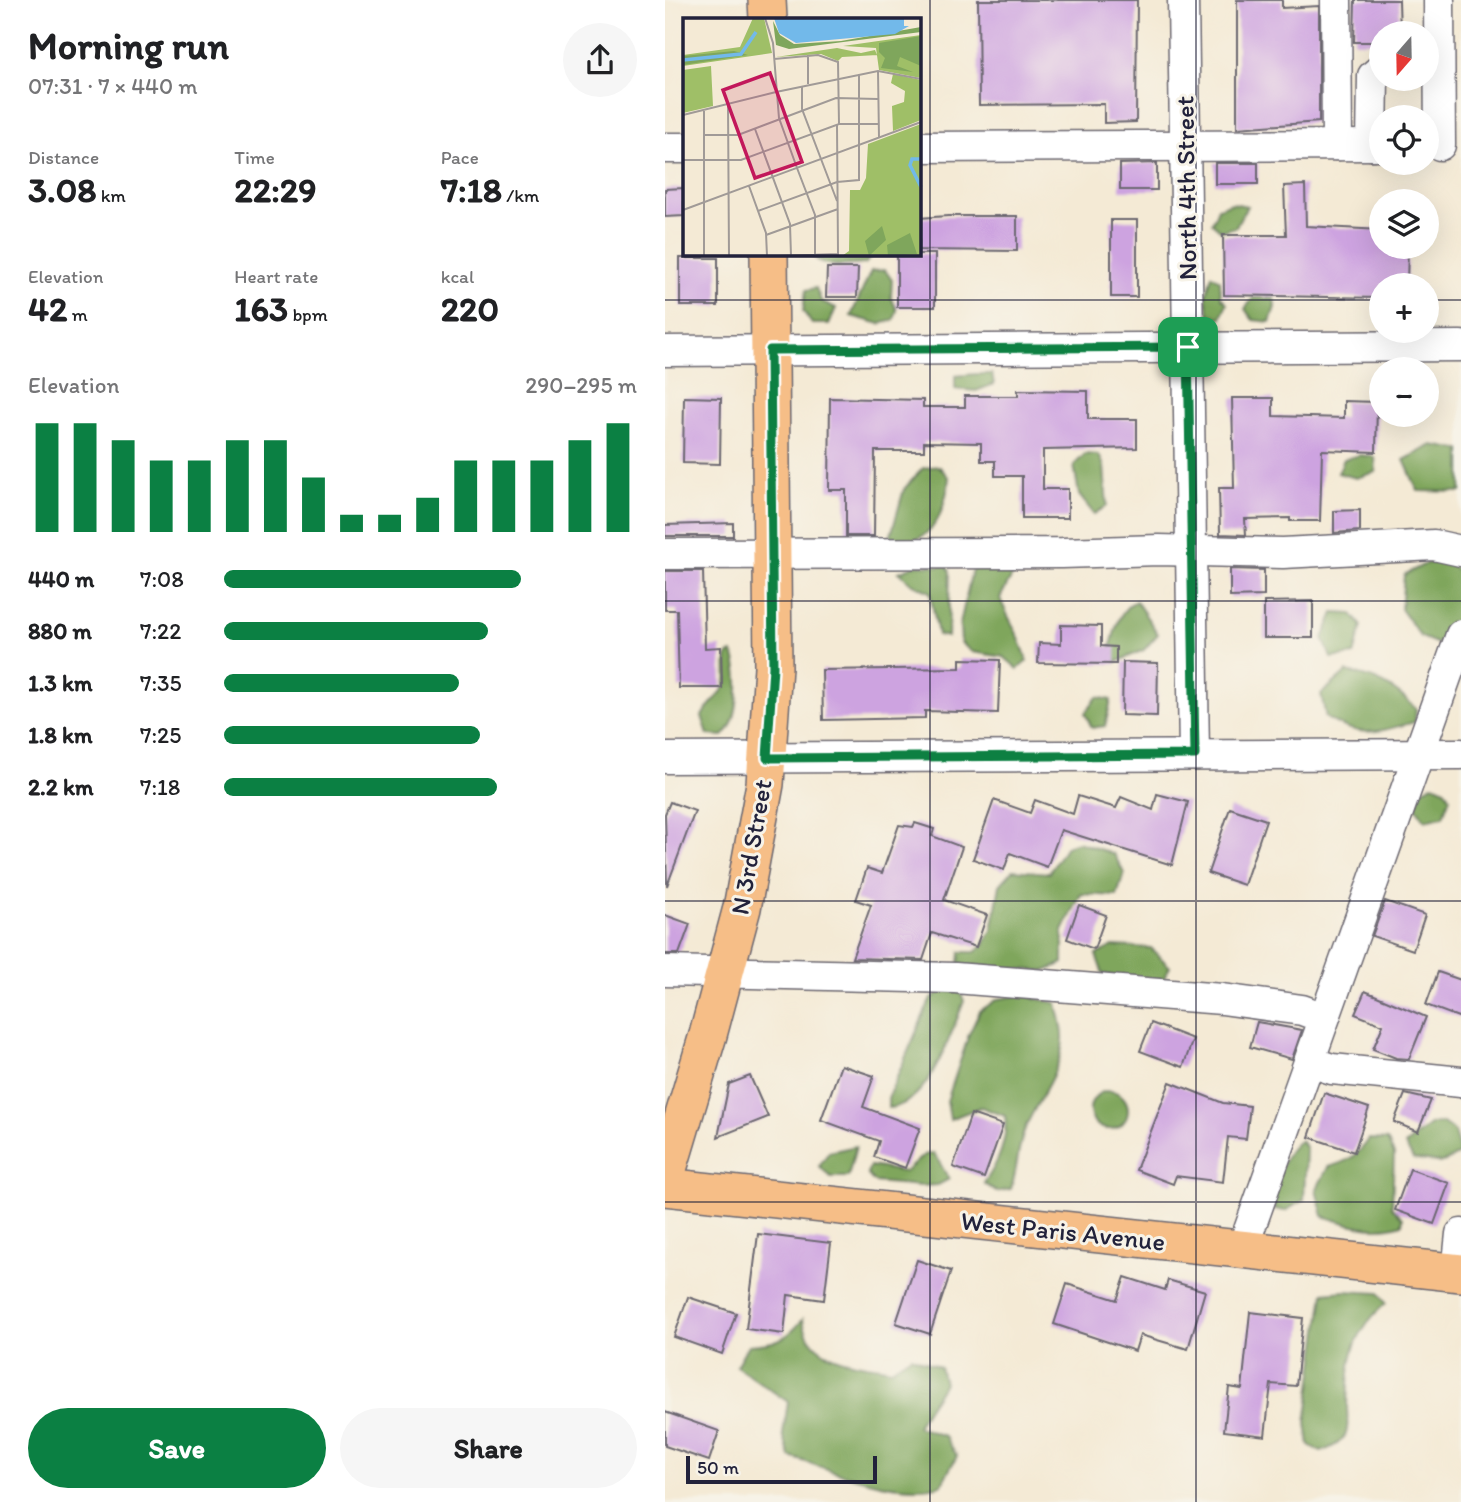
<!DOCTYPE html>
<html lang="en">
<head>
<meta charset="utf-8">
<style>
	body { margin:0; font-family:Itim,sans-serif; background:#f6f6f6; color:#202124; height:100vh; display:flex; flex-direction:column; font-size:26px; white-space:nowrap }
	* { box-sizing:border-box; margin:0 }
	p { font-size:23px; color:#757577 }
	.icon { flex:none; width:38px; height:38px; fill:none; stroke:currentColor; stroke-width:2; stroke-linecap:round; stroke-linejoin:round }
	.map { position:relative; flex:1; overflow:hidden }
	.panel { display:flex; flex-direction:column; background:#fff; width:665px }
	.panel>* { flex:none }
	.needle { width:46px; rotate:200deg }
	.controls { position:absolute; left:704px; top:21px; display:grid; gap:14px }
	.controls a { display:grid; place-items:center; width:70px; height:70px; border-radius:50%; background:#fff; box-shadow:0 7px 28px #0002; font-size:35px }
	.scale { position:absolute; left:21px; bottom:18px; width:191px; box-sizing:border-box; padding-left:7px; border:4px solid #22223b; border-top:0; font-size:19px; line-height:24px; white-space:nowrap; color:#22223b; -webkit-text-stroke:5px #f7f3e8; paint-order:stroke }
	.pin { position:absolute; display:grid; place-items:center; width:60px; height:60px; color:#fff; margin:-30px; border-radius:14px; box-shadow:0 4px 10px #0006 }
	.round { display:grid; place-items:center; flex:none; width:74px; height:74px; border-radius:37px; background:#f6f6f6 }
	.summary { display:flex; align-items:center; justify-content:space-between; height:119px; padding:0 28px }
	h1 { font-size:38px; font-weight:700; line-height:52px }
	.figures { display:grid; grid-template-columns:repeat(3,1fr); gap:10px; height:119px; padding:7px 28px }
	.figures div { display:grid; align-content:center }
	.figures b { font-size:35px; font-weight:700 }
	.figures small { font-size:19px; font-weight:400 }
	.figures p { font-size:19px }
	.chart { height:196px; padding:14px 28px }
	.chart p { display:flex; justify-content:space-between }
	.chart svg { width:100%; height:126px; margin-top:7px; stroke:#0b8043; stroke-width:6 }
	.cta { display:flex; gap:14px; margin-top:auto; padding:14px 28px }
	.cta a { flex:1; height:80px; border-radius:42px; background:#0b8043; color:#fff; font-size:28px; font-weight:700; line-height:80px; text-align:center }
	.cta a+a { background:#f6f6f6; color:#202124 }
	ul { padding:0 28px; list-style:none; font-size:23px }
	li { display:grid; grid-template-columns:112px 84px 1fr; align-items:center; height:52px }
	li i { height:18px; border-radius:9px; background:#0b8043 }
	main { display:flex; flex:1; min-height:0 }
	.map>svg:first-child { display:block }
</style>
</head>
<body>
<main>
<section class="panel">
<div class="summary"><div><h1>Morning run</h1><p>07:31 · 7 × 440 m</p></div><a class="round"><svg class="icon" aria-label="share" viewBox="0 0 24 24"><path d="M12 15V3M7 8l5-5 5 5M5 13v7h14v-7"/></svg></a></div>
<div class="figures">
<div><p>Distance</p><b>3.08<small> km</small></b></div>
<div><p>Time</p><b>22:29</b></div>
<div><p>Pace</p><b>7:18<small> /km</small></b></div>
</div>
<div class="figures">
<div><p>Elevation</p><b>42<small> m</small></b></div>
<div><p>Heart rate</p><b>163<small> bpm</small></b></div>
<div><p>kcal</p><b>220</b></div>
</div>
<div class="chart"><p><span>Elevation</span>290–295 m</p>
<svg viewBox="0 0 160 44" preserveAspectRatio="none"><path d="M5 44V6M15 44V6M25 44V12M35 44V19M45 44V19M55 44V12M65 44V12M75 44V25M85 44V38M95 44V38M105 44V32M115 44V19M125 44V19M135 44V19M145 44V12M155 44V6"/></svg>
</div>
<ul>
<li><b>440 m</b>7:08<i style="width:72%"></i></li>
<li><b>880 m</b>7:22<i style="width:64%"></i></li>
<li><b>1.3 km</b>7:35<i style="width:57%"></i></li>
<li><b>1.8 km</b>7:25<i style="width:62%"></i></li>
<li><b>2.2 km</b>7:18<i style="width:66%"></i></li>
</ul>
<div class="cta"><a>Save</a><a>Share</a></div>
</section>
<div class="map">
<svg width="796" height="1502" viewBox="0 0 796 1502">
	<rect width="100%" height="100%" fill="#f7f3e8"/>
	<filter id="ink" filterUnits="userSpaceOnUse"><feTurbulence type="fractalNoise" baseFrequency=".0143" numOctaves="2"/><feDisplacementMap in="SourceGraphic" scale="14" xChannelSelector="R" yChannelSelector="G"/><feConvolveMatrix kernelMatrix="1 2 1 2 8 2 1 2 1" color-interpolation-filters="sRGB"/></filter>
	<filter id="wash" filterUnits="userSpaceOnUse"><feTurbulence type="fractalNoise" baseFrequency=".00686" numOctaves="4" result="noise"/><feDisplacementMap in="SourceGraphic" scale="28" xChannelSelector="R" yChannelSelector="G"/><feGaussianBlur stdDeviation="1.57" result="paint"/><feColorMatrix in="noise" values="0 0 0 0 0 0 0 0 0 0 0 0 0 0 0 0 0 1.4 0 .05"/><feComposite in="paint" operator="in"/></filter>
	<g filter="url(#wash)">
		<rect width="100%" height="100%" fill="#f4ead5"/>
		<g fill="#7fa65c" stroke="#50644c" stroke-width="2">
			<path d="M567 203 582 206 571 227 556 231 547 223 553 208Z"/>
			<path d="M146 254H208L200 264C182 265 158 270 146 254Z"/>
			<path d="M220 270 227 280 226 297 232 310 229 320 215 324 186 316 206 271Z"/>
			<path d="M547 275 555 280 556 297 562 303 556 318 544 314 541 295Z"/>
			<path d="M151 288 156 301 171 308 164 324H147L138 311 141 290Z"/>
			<path d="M588 298H609L610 307 605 322 588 320 580 309Z"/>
			<path d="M311 374H327L329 384 311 391 290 389V376Z"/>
			<path d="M767 445 796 450V492L753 491 739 460Z"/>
			<path d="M420 454 434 455 439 466 442 506 429 514 414 495 409 465Z"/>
			<path d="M695 455 710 457 711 472 691 478 673 473 679 459Z"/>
			<path d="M274 466 284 478C279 516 268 546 224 542L239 489 258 468Z"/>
			<path d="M781 561 796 574C796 609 796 616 778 646L756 637 736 609 739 575 762 563Z"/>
			<path d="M318 563 345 567 347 576 335 598C343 619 357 639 362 661L353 669 339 657 307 652 296 643 295 624 307 570Z"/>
			<path d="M250 565 282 566 285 571 283 637 273 635 265 592 246 583 234 572Z"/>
			<path d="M471 601 493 634 479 650 449 663 442 656C451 636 450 611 471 601Z"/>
			<path d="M669 613 687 614 697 626 689 655 666 658 658 638Z"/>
			<path d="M68 653C76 675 76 720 58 736L43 735 37 716C43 705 53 698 59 688 65 677 59 666 63 654Z"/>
			<path d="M682 672C711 677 730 687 751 709L750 722C712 732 696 739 661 718L656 694Z"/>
			<path d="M432 697 446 700 440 726 427 728 420 713Z"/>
			<path d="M768 784 778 788 785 797 778 816 760 820 751 807 758 789Z"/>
			<path d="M413 842 449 854 459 873 452 896 416 894 398 931V963L381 971 294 965 295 952H310L318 946 327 930 335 885 348 870 384 873 401 846Z"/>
			<path d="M448 946 486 948 505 967 498 979 477 981 438 974 431 955Z"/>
			<path d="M276 991H295L299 1001C285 1035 265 1105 223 1108V1098L265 1000Z"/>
			<path d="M356 995 392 1003C394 1015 399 1029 398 1041 395 1073 374 1097 361 1126 352 1147 353 1168 346 1189L331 1192 319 1183C333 1164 343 1139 340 1116L316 1107 285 1119 282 1101 304 1034 315 1011 333 999Z"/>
			<circle cx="444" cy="1110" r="19"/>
			<path d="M778 1123 789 1131 795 1154 777 1163 748 1159 740 1145 766 1124Z"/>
			<path d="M704 1139 722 1140 729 1154 727 1207 738 1218 737 1224C710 1233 685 1225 658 1216L651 1190 663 1167C682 1162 693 1156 704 1139Z"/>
			<path d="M636 1140 641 1149 639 1200 620 1211 609 1209C608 1188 617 1151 636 1140Z"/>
			<path d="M191 1146 183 1177H166L154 1166 164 1152Z"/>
			<path d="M269 1153 284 1179 273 1185 256 1186 209 1182 202 1174 205 1166 240 1172 259 1155Z"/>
			<path d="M679 1291 714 1293 721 1303C685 1335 684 1360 682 1406 682 1413 684 1426 681 1433 677 1444 665 1448 656 1452L644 1445 641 1423 659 1293Z"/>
			<path d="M138 1319C143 1362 191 1362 226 1369L246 1356 275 1367 279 1383C270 1399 259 1411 252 1427L280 1436 292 1456 276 1485C233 1497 168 1470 125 1457L118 1434 123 1402 71 1366 83 1345C109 1344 122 1340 138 1319Z"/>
		</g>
		<g id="blocks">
			<g fill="#cda3e0">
				<path d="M313 0H472L471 122 439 123V104L314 105Z"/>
				<path d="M572 0H617V8L654 6V122L572 128Z"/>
				<path d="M690 0H734L735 33H716V42H689Z"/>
				<path d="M492 163V190H455V164Z"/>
				<rect x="550" y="163" width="43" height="21"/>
				<path d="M640 185 641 226 716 230V247H743L742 285H716V298L559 295 558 235H621L619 186Z"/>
				<path d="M19 188V216L0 217V189Z"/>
				<path d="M283 216H352V251L254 250V218Z"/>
				<rect x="446" y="220" width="26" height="77"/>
				<rect x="232" y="254" width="38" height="53"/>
				<rect x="15" y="258" width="38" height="48"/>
				<path d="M162 268H193L192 297H161Z"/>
				<path d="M353 390 423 391V419H472V448L378 450V489H403V518H357V476H330V461H316V443L259 442V451H210L209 536H181V490H164L165 398 258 400V407H300V396H353Z"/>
				<path d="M19 397 56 398 55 464 18 463Z"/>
				<path d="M567 398H608V416L679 418V401L712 402 711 452 657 450 655 521H625V518L580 519 581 535 555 534 554 488H569Z"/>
				<path d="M695 510V531L669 533V511Z"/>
				<path d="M68 523V536H0V525Z"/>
				<path d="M565 569 599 570V596L565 597Z"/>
				<path d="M0 571H38L40 648 56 647 57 688H14L12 610H0Z"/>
				<path d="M648 601V638H599V602Z"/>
				<path d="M396 625 436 626V646L451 647V664L373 663 374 643 396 644Z"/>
				<path d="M295 659 335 660 333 713 260 711V718L158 720 157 670 295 668Z"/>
				<path d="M458 662 493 663 492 716 457 715Z"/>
				<path d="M492 794 523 802 507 865 396 830 382 867 345 853 339 870 308 859 329 800 365 813 370 800 408 814 413 796 451 808 456 797 488 810Z"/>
				<path d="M5 802 30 811 2 886 0 814Z"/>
				<path d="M565 808 601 820 579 885 543 873Z"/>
				<path d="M250 823 269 829 267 836 297 847 279 900 322 915 311 947 267 933 258 960 187 958 206 905 191 900 202 868 217 873 234 825 248 827Z"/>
				<path d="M720 901 760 915 748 950 707 936Z"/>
				<path d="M414 905 441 915 429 949 402 939Z"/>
				<path d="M0 915 25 924 14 954H0Z"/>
				<path d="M773 972 796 980V1018L761 1005Z"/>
				<path d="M700 991 761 1017 744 1059 731 1058 708 1049 718 1025 690 1014Z"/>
				<path d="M592 1022 637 1030 627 1059 585 1047Z"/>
				<path d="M486 1023 528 1039 518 1067 475 1051Z"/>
				<path d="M176 1065 209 1076 198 1107 255 1128 240 1168 209 1157 214 1141 156 1120Z"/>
				<path d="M85 1076 103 1117 53 1137 64 1084Z"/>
				<path d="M505 1082 558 1103 585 1106 581 1139 563 1137 558 1182 511 1176 508 1184 471 1170Z"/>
				<path d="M659 1093 704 1108 689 1152 644 1137Z"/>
				<path d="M740 1094 766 1100 753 1132 729 1122Z"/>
				<path d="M306 1114 338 1125 319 1178 288 1167Z"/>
				<path d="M745 1169 784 1183 769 1224 730 1210Z"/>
				<path d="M93 1234 166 1243 159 1300 123 1295 119 1334 81 1329Z"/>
				<path d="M252 1260 286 1271 265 1334 231 1323Z"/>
				<path d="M460 1277 500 1290 503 1280 540 1291 523 1349 475 1335 470 1351 389 1324 402 1284 452 1300Z"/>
				<path d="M23 1297 71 1313 57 1354 9 1337Z"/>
				<path d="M585 1312 638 1318 631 1386 606 1384 600 1436 559 1431 564 1387 577 1389Z"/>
				<path d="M0 1412 54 1431 44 1461 0 1446Z"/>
			</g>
		</g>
	</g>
	<g filter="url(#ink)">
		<use href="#blocks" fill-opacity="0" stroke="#6c6871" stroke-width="2"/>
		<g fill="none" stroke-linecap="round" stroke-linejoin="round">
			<g stroke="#6c6871" stroke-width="33">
				<g id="minor">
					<path d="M518 0 529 755"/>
					<path d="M671 0 672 145"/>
					<path d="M774 0 775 145"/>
					<path d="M707 145 708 76 716 69"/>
					<path d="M254 147 716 145"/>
					<path d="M0 148H19"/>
					<path d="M0 351 796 346"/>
					<path d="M0 554 397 553 494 550 618 553 769 545 796 551"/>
					<path d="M0 758 796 754"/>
					<path d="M0 971 290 978 557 999 637 1010 659 1018"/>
					<path d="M645 1062 667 1069 796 1082"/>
					<path d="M577 1250 796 635"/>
					<path d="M792 1272 796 1234"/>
				</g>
			</g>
			<g stroke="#6c6871" stroke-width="40">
				<g id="major">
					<path d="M102 0 103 19"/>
					<path d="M0 1179 43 1035 77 908 100 784 108 667 104 254"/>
					<path d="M0 1187 796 1273"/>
				</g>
			</g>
			<use href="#minor" stroke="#fff" stroke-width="30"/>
			<use href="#major" stroke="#f6be87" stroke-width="37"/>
		</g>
	</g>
	<g fill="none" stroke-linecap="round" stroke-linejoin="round" filter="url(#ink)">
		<g stroke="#fff" stroke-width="14">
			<path id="route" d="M523 347 530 755 102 758 108 667 105 350Z"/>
		</g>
		<use href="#route" stroke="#0b8043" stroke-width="9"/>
	</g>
	<path fill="none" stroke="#22223b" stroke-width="2" stroke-opacity="0.55" d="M265 0V1502M531 0V1502M0 300H716M761 300H796M0 601H796M0 901H796M0 1202H796"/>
	<g text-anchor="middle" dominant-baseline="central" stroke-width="6" stroke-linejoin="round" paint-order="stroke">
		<g font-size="26" fill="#22223b" stroke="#f7f3e8">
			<text transform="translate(521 188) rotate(-91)">North 4th Street</text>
			<text transform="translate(86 847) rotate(-80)">N 3rd Street</text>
			<text transform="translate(398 1231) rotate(6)">West Paris Avenue</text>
		</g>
	</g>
	<g transform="translate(18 18)">
		<rect width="238" height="238" fill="#f4ead5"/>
		<path d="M70 0H81L89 35 0 48V37L57 29ZM238 17V60L196 52 193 30 160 28ZM154 30 178 35 192 32 194 37 159 39 155 43 138 36 93 39ZM28 48 30 88 0 95V52ZM210 56 238 62V102L210 113 209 88 221 84 222 73 208 65ZM238 106V238H159L166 233 167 172H177L183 160 185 126Z" fill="#9fbf67"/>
		<path d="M90 3 97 17 111 26 158 23 238 9V14L106 31 93 27ZM238 18V48L217 39 214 48 230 54 198 50 202 40 196 34V25ZM51 33 65 37 0 47V38ZM199 208 203 222 186 238 182 223ZM227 215 234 236 205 238 204 227Z" fill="#7fa65c"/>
		<path d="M91 0H221V8H226L212 16 113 25 96 15Z" fill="#72b9ea"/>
		<path fill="none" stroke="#72b9ea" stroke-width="3.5" d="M0 42 58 36 73 14M238 141H229L227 147 238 169"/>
		<path fill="none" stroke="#a09a97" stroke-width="2" d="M82 0 90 25 96 100 114 150M125 37V66M91 41 135 37 155 44 156 106M195 53 196 120M119 68V91L154 183M93 74 195 53 238 61M45 86 46 238M21 93V238M0 97 93 74M72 111 107 206 108 238M21 117H55L153 80 195 81M0 142H58L156 106H195M114 150 132 197V237M66 168 83 215 84 238M0 192 238 104M75 193 154 164 176 162V56M83 217 155 191M95 238 155 236 154 107"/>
		<path fill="#c2185b" fill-opacity="0.15" stroke="#c2185b" stroke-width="3.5" d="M87 55 119 144 72 160 40 72Z"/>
		<rect width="238" height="238" fill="none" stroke="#22223b" stroke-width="3.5"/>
	</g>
</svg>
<div class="controls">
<a><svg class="needle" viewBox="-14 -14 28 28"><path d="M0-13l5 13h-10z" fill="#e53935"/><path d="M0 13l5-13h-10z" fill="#757577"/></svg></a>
<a><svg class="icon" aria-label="locate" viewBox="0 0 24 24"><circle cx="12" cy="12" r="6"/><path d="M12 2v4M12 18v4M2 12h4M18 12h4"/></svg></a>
<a><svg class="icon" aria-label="layers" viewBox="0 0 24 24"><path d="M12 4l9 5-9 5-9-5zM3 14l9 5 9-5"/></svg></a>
<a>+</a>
<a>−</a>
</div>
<div class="scale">50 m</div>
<div class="pin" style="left:523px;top:347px;background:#1e9e55"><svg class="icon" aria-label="arrive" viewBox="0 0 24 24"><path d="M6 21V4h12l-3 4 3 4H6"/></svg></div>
</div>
</main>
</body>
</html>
